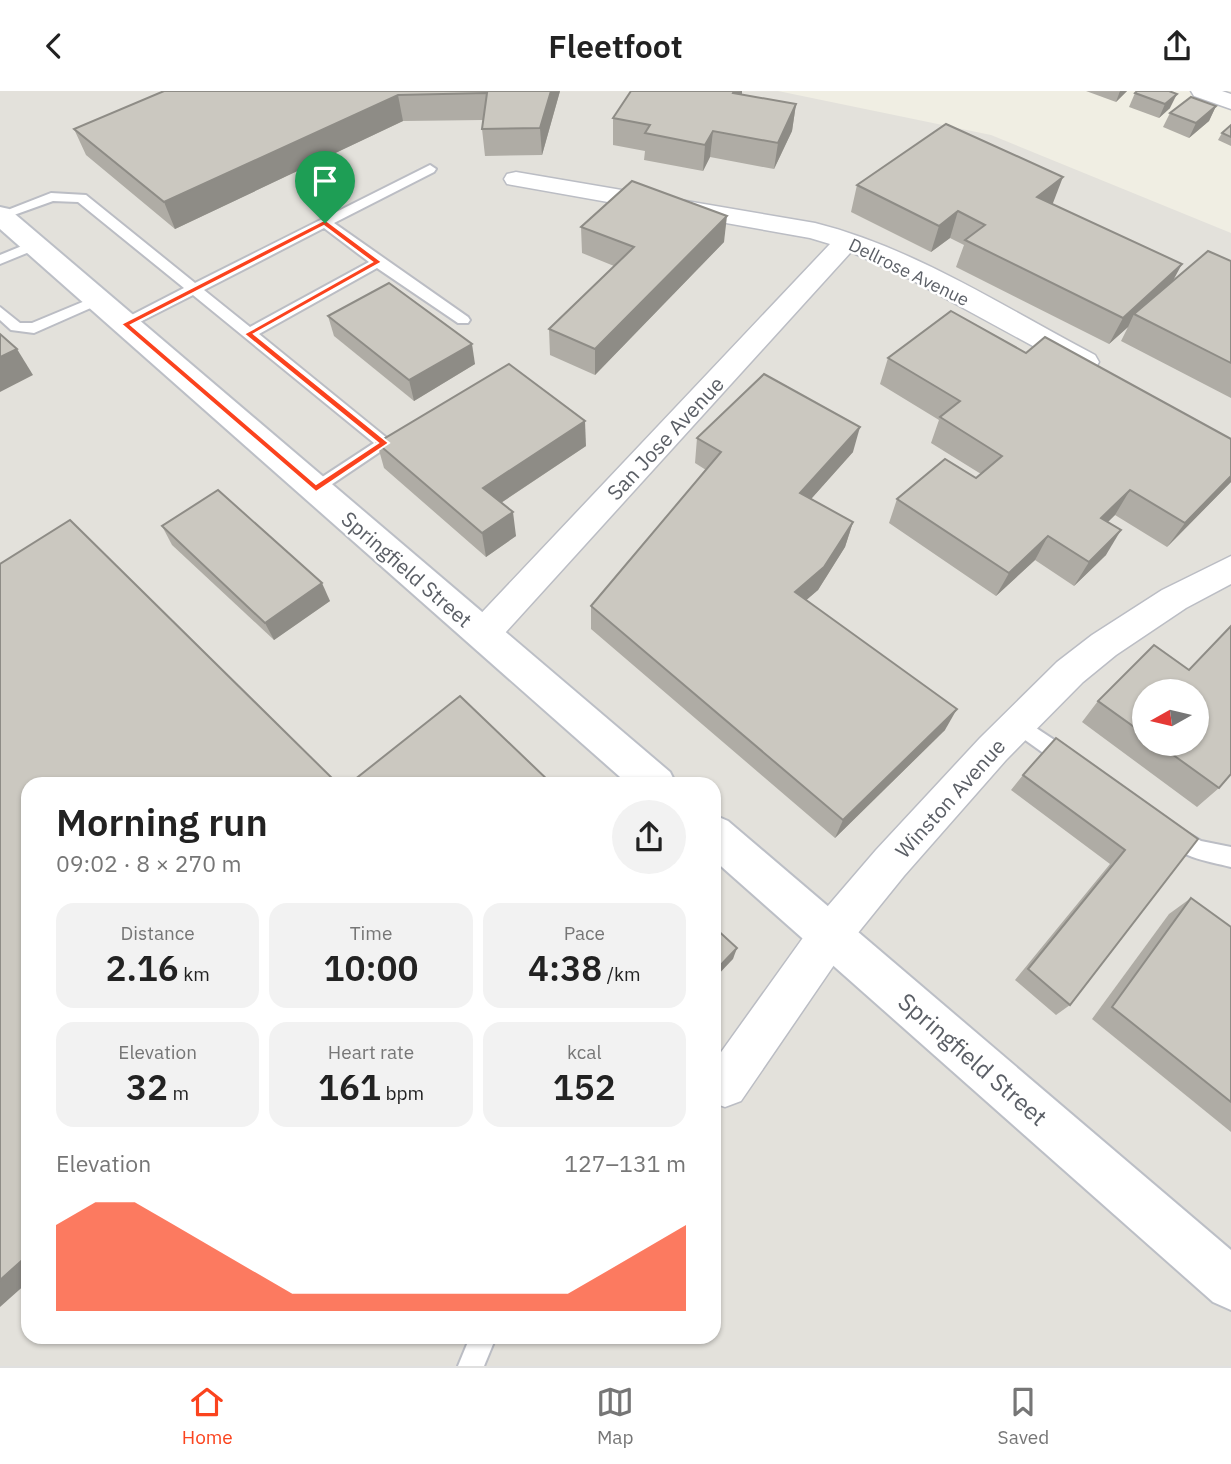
<!DOCTYPE html>
<html lang="en">
<head>
<meta charset="utf-8">
<style>
	body { margin:0; font-family:"IBM Plex Sans",sans-serif; background:#f2f2f2; color:#222; height:100vh; display:flex; flex-direction:column; font-size:26px; white-space:nowrap }
	* { box-sizing:border-box; margin:0 }
	p { font-size:23px; color:#767676 }
	.icon { flex:none; width:38px; height:38px; fill:none; stroke:currentColor; stroke-width:2; stroke-linecap:round; stroke-linejoin:round }
	.map { position:relative; flex:1; overflow:hidden }
	.details { position:absolute; left:21px; top:686px; width:700px; height:567px; display:flex; flex-direction:column; background:#fff; border-radius:21px; box-shadow:0 2px 5px #0004 }
	.details>* { flex:none }
	.needle { width:46px; rotate:262deg }
	.tools { position:absolute; left:1132px; top:588px; display:grid; gap:14px }
	.tools a { display:grid; place-items:center; width:77px; height:77px; border-radius:50%; background:#fff; box-shadow:0 2px 5px #0004; font-size:35px }
	.pin { position:absolute; display:grid; place-items:center; width:60px; height:60px; color:#fff; margin:-72px -30px; border-radius:50% 50% 50% 0; rotate:-45deg; box-shadow:0 0 7px #0007 }
	.pin .icon { rotate:45deg }
	.round { display:grid; place-items:center; flex:none; width:74px; height:74px; border-radius:37px; background:#f2f2f2 }
	.head { display:flex; align-items:center; justify-content:space-between; height:119px; padding:0 35px }
	h1 { font-size:38px; font-weight:600; line-height:52px }
	.figures { display:grid; grid-template-columns:repeat(3,1fr); gap:10px; height:119px; padding:7px 35px }
	.figures div { display:grid; align-content:center; border-radius:18px; background:#f2f2f2; text-align:center }
	.figures b { font-size:35px; font-weight:600 }
	.figures small { font-size:19px; font-weight:400 }
	.figures p { font-size:19px }
	.chart { height:196px; padding:14px 35px }
	.chart p { display:flex; justify-content:space-between }
	.chart svg { width:100%; height:126px; margin-top:7px; fill:#fb431e; opacity:.7 }
	header { display:flex; justify-content:space-between; align-items:center; height:91px; padding:0 35px; background:#fff; font-size:32px; font-weight:600 }
	.tab-bar { display:flex; justify-content:space-around; align-items:center; height:98px; border-top:2px solid #e0e0e0; background:#fff; font-size:19px; color:#767676 }
	.tab-bar a { display:grid; justify-items:center; gap:4px }
	.tab-bar .on { color:#fb431e }
	.map>svg:first-child { display:block }
</style>
</head>
<body>
<header><svg class="icon" aria-label="back" viewBox="0 0 24 24"><path d="M15 5l-7 7 7 7"/></svg>Fleetfoot<svg class="icon" aria-label="share" viewBox="0 0 24 24"><path d="M12 15V3M7 8l5-5 5 5M5 13v7h14v-7"/></svg></header>
<div class="map">
<svg width="1231" height="1275" viewBox="0 0 1231 1275">
	<rect width="100%" height="100%" fill="#f0eee3"/>
	<path fill="#e3e1db" fill-rule="evenodd" d="M0 0H778L991 44 1231 142V1275H0ZM1144 600H1197V653H1144ZM28 693H714V1246H28Z"/>
	<g fill="none" stroke-linecap="round" stroke-linejoin="round">
		<g stroke="#bbbdc4" stroke-width="4">
			<g id="service">
				<path d="M430 74 436 78 434 81 334 132 468 226 470 229 468 232H458L377 177 259 243 393 352 316 404 310 402 308 398 310 394 374 352 193 204 130 236H120L118 233 120 230 184 197 78 111 53 110 0 129V122L51 102 86 104 195 192ZM324 137 369 171 250 236 204 199Z"/>
				<path d="M34 150 39 151V157L0 173V164Z"/>
				<path d="M97 205 102 206V212L34 242 11 239 0 229V216L20 232H32Z"/>
				<path d="M1018 625 1077 664 1080 670 1077 676 1070 679 1063 676 1011 639 1008 633 1011 627Z"/>
				<path d="M1172 733 1201 750 1231 756V776C1208 770 1173 766 1162 742L1165 735Z"/>
				<path d="M470 1246H496L484 1275H458Z"/>
			</g>
		</g>
		<g stroke="#bbbdc4" stroke-width="3">
			<g id="minor">
				<path d="M1191 0H1222L1231 3V18L1194 5Z"/>
				<path d="M516 81 815 132C915 157 1005 217 1095 264L1099 271 1095 278 1085 280 1075 278 910 188 851 161 495 553 483 557 471 553 466 543 471 533 830 153 810 147 507 93 504 88 507 83Z"/>
				<path d="M1231 465V493L1186 517 1116 564 1083 591 1006 669 904 785 845 858 741 1010 725 1016 714 1012V971L815 830 876 759 980 647 1057 571 1092 544 1162 499Z"/>
			</g>
		</g>
		<g stroke="#bcbfc6" stroke-width="4">
			<g id="secondary">
				<path d="M0 116 9 118 670 681 676 693H628L0 138Z"/>
				<path d="M714 724 728 730 1231 1159V1219L1213 1211 714 769Z"/>
			</g>
		</g>
		<use href="#service" fill="#fff" fill-rule="evenodd"/>
		<use href="#minor" fill="#fff" fill-rule="evenodd"/>
		<use href="#secondary" fill="#fff" fill-rule="evenodd"/>
	</g>
	<g fill="#afaca5" fill-rule="evenodd">
		<path d="M164 0H560L542 64 485 65 482 38 483 29 403 30 175 138 86 64 74 38Z"/>
		<path d="M1086 0H1127L1116 11Z"/>
		<path d="M1169 0 1170 17 1159 27 1129 16 1135 2Z"/>
		<path d="M742 4 796 13 792 40 774 78 710 66 703 80 644 69 645 60 613 54V27Z"/>
		<path d="M1216 15 1209 30 1189 47 1163 36 1170 22Z"/>
		<path d="M1231 34V55L1218 49 1222 42Z"/>
		<path d="M857 94 1053 112 1052 113 1172 190 1231 170V307L1121 250 1128 236 1109 253 956 176 964 154 950 147 931 161 851 121Z"/>
		<path d="M581 136 724 151 595 284 550 264 549 238 614 175 582 162Z"/>
		<path d="M328 225 475 273 414 310 334 245Z"/>
		<path d="M1026 262 1231 348V391L1167 456 1115 424 1108 431 1106 464 1074 495 1035 469 996 505 889 432 897 408 976 387 981 383 931 352 939 329 880 293 888 267Z"/>
		<path d="M697 347 853 361 811 408 853 431 845 456 818 499 806 509 945 639 835 747 591 538V515L706 379 695 372Z"/>
		<path d="M377 352 586 355 501 412 516 445 486 466 384 377Z"/>
		<path d="M162 435 330 510 274 549 172 454Z"/>
		<path d="M1189 579 1219 697 1197 716 1082 631 1098 610ZM1144 600 1197 653H1144Z"/>
		<path d="M1023 684 1198 748 1070 914 1056 924 1015 889 1110 773 1011 699Z"/>
		<path d="M1191 807 1231 836V1041L1092 928 1169 823Z"/>
	</g>
	<g fill="#8e8c86">
		<path d="M551 0H560L542 64 540 37Z"/>
		<path d="M734 0H742V7L733 2Z"/>
		<path d="M1120 0H1127L1116 11Z"/>
		<path d="M1177 3 1170 17 1159 27 1165 13Z"/>
		<path d="M398 4 403 30 175 138 164 111Z"/>
		<path d="M796 13 792 40 774 78 778 52Z"/>
		<path d="M1216 15 1209 30 1189 47 1196 32Z"/>
		<path d="M713 40 710 66 703 80 705 54Z"/>
		<path d="M1063 86 1053 112 1027 133 1037 106Z"/>
		<path d="M958 120 950 147 931 161 939 135Z"/>
		<path d="M727 125 724 151 595 284V258Z"/>
		<path d="M1182 173 1168 199 1134 223 1128 236 1109 253 1123 227Z"/>
		<path d="M472 253 475 273 414 310 409 289Z"/>
		<path d="M17 258 33 284 0 301V266Z"/>
		<path d="M585 330 586 355 487 421 483 397Z"/>
		<path d="M860 336 853 361 795 426 800 402Z"/>
		<path d="M1231 385V391L1167 456 1185 432Z"/>
		<path d="M1130 399 1115 424 1087 451 1101 427Z"/>
		<path d="M513 421 516 445 486 466 482 442Z"/>
		<path d="M853 431 845 456 818 499 789 524 795 501Z"/>
		<path d="M1121 439 1106 464 1074 495 1089 471Z"/>
		<path d="M1048 445 1035 469 996 505 1009 482Z"/>
		<path d="M322 492 330 510 274 549 265 532Z"/>
		<path d="M957 618 945 639 835 747 843 729Z"/>
		<path d="M737 857 733 868 714 888V881Z"/>
		<path d="M28 1164V1191L0 1216V1189Z"/>
	</g>
	<g fill="#cbc8c0" stroke="#8e8c86" stroke-width="2">
		<path d="M164 0H551L540 37 482 38 487 2 398 4 164 111 74 38Z"/>
		<path d="M631 0H734L733 2 796 13 778 52 713 40 705 54 645 42 650 34 613 27Z"/>
		<path d="M1137 0H1169L1177 3 1165 13 1135 2Z"/>
		<path d="M1191 6 1216 15 1196 32 1170 22Z"/>
		<path d="M946 33 1063 86 1037 106 1182 173 1123 227 965 149 985 134 958 120 939 135 857 94Z"/>
		<path d="M1231 34V46L1222 42Z"/>
		<path d="M632 90 727 125 595 258 549 238 634 156 581 136Z"/>
		<path d="M1208 160 1231 170V272L1134 223Z"/>
		<path d="M389 192 472 253 409 289 328 225Z"/>
		<path d="M951 220 1026 262 1045 246 1231 348V385L1185 432 1130 399 1101 427 1121 439 1089 471 1048 445 1009 482 897 408 945 368 976 387 1002 365 940 326 960 310 888 267Z"/>
		<path d="M0 243 17 258 0 266Z"/>
		<path d="M509 273 585 330 483 397 513 421 482 442 377 352Z"/>
		<path d="M764 283 860 336 800 402 853 431 824 476 795 501 957 618 843 729 591 515 721 361 697 347Z"/>
		<path d="M218 399 322 492 265 532 162 435Z"/>
		<path d="M70 429 338 693H28V1164L0 1189V473Z"/>
		<path d="M1231 535V683L1219 697 1158 653H1197V600H1144V643L1098 610 1154 554 1189 579Z"/>
		<path d="M460 605 552 693H349Z"/>
		<path d="M1056 647 1198 748 1070 914 1028 878 1125 759 1023 684Z"/>
		<path d="M1191 807 1231 836V1011L1112 916Z"/>
		<path d="M714 836 737 857 714 881Z"/>
	</g>
	<path fill="#fb431e" stroke="#fff" stroke-width="2" fill-rule="evenodd" d="M322 130H327L382 171 254 243 389 352 316 401 121 233ZM324 135 372 171 244 243 378 352 316 393 131 234Z"/>
	<g text-anchor="middle" dominant-baseline="central" stroke-width="5" stroke-linejoin="round" paint-order="stroke">
		<g font-size="18" fill="#5b5f66" stroke="#fff">
			<text transform="translate(909 181) rotate(26)">Dellrose Avenue</text>
		</g>
		<g font-size="21" fill="#5b5f66" stroke="#fff">
			<text transform="translate(665 347) rotate(-47)">San Jose Avenue</text>
			<text transform="translate(407 478) rotate(41)">Springfield Street</text>
			<text transform="translate(950 707) rotate(-48)">Winston Avenue</text>
		</g>
		<g font-size="24" fill="#5b5f66" stroke="#fff">
			<text transform="translate(973 968) rotate(41)">Springfield Street</text>
		</g>
	</g>
</svg>
<div class="tools">
<a><svg class="needle" viewBox="-14 -14 28 28"><path d="M0-13l5 13h-10z" fill="#e53935"/><path d="M0 13l5-13h-10z" fill="#767676"/></svg></a>
</div>
<div class="pin" style="left:325px;top:132px;background:#1e9e55"><svg class="icon" aria-label="arrive" viewBox="0 0 24 24"><path d="M6 21V4h12l-3 4 3 4H6"/></svg></div>
<section class="details">
<div class="head"><div><h1>Morning run</h1><p>09:02 · 8 × 270 m</p></div><a class="round"><svg class="icon" aria-label="share" viewBox="0 0 24 24"><path d="M12 15V3M7 8l5-5 5 5M5 13v7h14v-7"/></svg></a></div>
<div class="figures">
<div><p>Distance</p><b>2.16<small> km</small></b></div>
<div><p>Time</p><b>10:00</b></div>
<div><p>Pace</p><b>4:38<small> /km</small></b></div>
</div>
<div class="figures">
<div><p>Elevation</p><b>32<small> m</small></b></div>
<div><p>Heart rate</p><b>161<small> bpm</small></b></div>
<div><p>kcal</p><b>152</b></div>
</div>
<div class="chart"><p><span>Elevation</span>127–131 m</p>
<svg viewBox="0 0 160 44" preserveAspectRatio="none"><path d="M0 44V14L10 6L20 6L30 14L40 22L50 30L60 38L70 38L80 38L90 38L100 38L110 38L120 38L130 38L140 30L150 22L160 14V44z"/></svg>
</div>
</section>
</div>
<nav class="tab-bar">
<a class="on"><svg class="icon" aria-label="home" viewBox="0 0 24 24"><path d="M3 11l9-7 9 7M6 9v11h12V9"/></svg>Home</a>
<a><svg class="icon" aria-label="map" viewBox="0 0 24 24"><path d="M3 6l6-2 6 2 6-2v14l-6 2-6-2-6 2zM9 4v14M15 6v14"/></svg>Map</a>
<a><svg class="icon" aria-label="saved" viewBox="0 0 24 24"><path d="M7 4h10v16l-5-4-5 4z"/></svg>Saved</a>
</nav>
</body>
</html>
